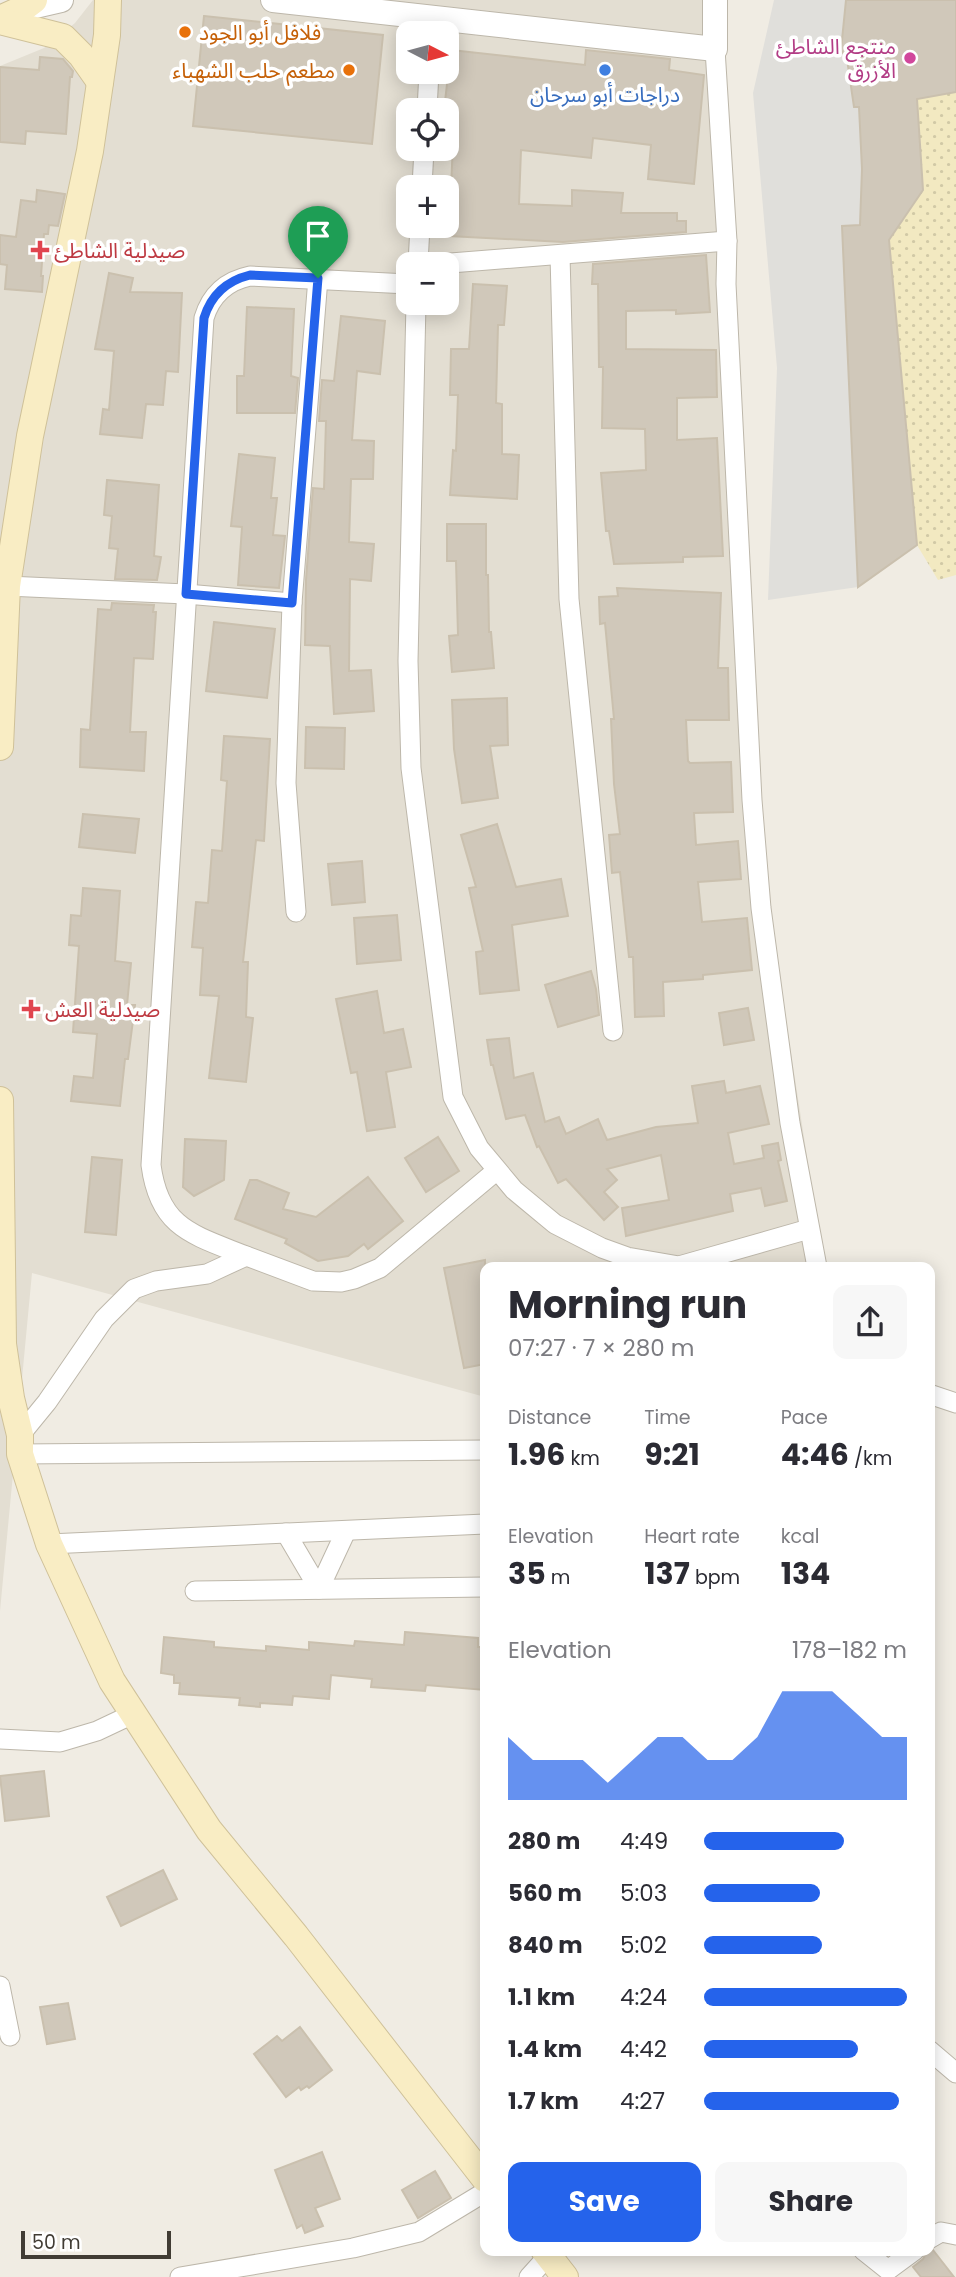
<!DOCTYPE html>
<html lang="en">
<head>
<meta charset="utf-8">
<style>
	body { margin:0; font-family:Poppins,"Noto Sans Arabic",sans-serif; background:#f7f7f7; color:#2b2b33; height:100vh; display:flex; flex-direction:column; font-size:26px; white-space:nowrap }
	* { box-sizing:border-box; margin:0 }
	p { font-size:23px; color:#7c7c81 }
	.icon { flex:none; width:38px; height:38px; fill:none; stroke:currentColor; stroke-width:2; stroke-linecap:round; stroke-linejoin:round }
	.map { position:relative; flex:1; overflow:hidden }
	.panel { position:absolute; left:480px; top:1262px; width:455px; height:994px; display:flex; flex-direction:column; background:#fff; border-radius:14px; box-shadow:0 4px 18px #0003 }
	.panel>* { flex:none }
	.needle { width:46px; rotate:96deg }
	.buttons { position:absolute; left:396px; top:21px; display:grid; gap:14px }
	.buttons a { display:grid; place-items:center; width:63px; height:63px; border-radius:14px; background:#fff; box-shadow:0 4px 18px #0003; font-size:35px }
	.scale { position:absolute; left:21px; bottom:18px; width:150px; box-sizing:border-box; padding-left:7px; border:4px solid #413c34; border-top:0; font-size:19px; line-height:24px; white-space:nowrap; color:#413c34; -webkit-text-stroke:5px #fff; paint-order:stroke }
	.pin { position:absolute; display:grid; place-items:center; width:60px; height:60px; color:#fff; margin:-72px -30px; border-radius:50% 50% 50% 0; rotate:-45deg; box-shadow:0 0 7px #0007 }
	.pin .icon { rotate:45deg }
	.round { display:grid; place-items:center; flex:none; width:74px; height:74px; border-radius:14px; background:#f7f7f7 }
	.head { display:flex; align-items:center; justify-content:space-between; height:119px; padding:0 28px }
	h1 { font-size:38px; font-weight:700; line-height:52px }
	.stats { display:grid; grid-template-columns:repeat(3,1fr); gap:10px; height:119px; padding:7px 28px }
	.stats div { display:grid; align-content:center }
	.stats b { font-size:30px; font-weight:700 }
	.stats small { font-size:19px; font-weight:400 }
	.stats p { font-size:19px }
	.chart { height:196px; padding:14px 28px }
	.chart p { display:flex; justify-content:space-between }
	.chart svg { width:100%; height:126px; margin-top:7px; fill:#2563eb; opacity:.7 }
	.action { display:flex; gap:14px; margin-top:auto; padding:14px 28px }
	.action a { flex:1; height:80px; border-radius:14px; background:#2563eb; color:#fff; font-size:28px; font-weight:700; line-height:80px; text-align:center }
	.action a+a { background:#f7f7f7; color:#2b2b33 }
	ul { padding:0 28px; list-style:none; font-size:23px }
	li { display:grid; grid-template-columns:112px 84px 1fr; align-items:center; height:52px }
	li i { height:18px; border-radius:9px; background:#2563eb }
	.map>svg:first-child { display:block }
</style>
</head>
<body>
<div class="map">
<svg width="956" height="2277" viewBox="0 0 956 2277">
	<defs>
		<pattern id="sand-dots" width="8" height="8" patternUnits="userSpaceOnUse" patternTransform="scale(1.75)"><rect width="8" height="8" fill="#f2e9c1"/><path d="M2 2h.1M6 6h.1" fill="none" stroke="#d1c9a6" stroke-width="1.8" stroke-linecap="round"/></pattern>
	</defs>
	<rect width="100%" height="100%" fill="#f0ece3"/>
	<path fill="#e3ded2" fill-rule="evenodd" d="M93 0H715L752 800 824 1267H485V1397L32 1273 0 1611V66L44 48 75 23ZM408 33H446V72H408ZM408 110H446V149H408ZM408 187H446V226H408ZM408 264H446V303H408Z"/>
	<path fill="url(#sand-dots)" d="M956 92V575L938 580 917 545 889 240 923 190 917 99Z"/>
	<path fill="#e0dfdb" d="M774 0H846L841 50 847 59 854 106 873 108 860 123 862 169 860 225 842 227 858 587 768 600 777 368 753 93Z"/>
	<g fill="#d0c8ba" stroke="#cac0ae" stroke-width="2">
		<path d="M846 0H956V92L917 99 923 190 889 240 917 545 858 587 842 226 860 225 862 169 859 107H854L847 59 841 50Z"/>
		<path d="M204 16 383 35 372 144 193 126Z"/>
		<path d="M451 50 585 65 586 50 670 59 669 70 704 75 694 184 648 179 651 145 593 138 591 158 521 150 519 204 572 206V190L623 193 621 213H677V221H686V232L563 242 449 236 453 142H446V110H444Z"/>
		<path d="M40 57 63 59 73 71 72 77H70L66 134 26 131 25 144 0 142V67L39 70Z"/>
		<path d="M37 190 65 194 58 226 49 225 48 234H44L41 276H43L42 292 5 289 7 265 0 264V235L16 237 21 200 36 202Z"/>
		<path d="M706 255 710 312 676 314V310L626 311V349L716 350 717 397 677 398V440L717 438 723 556 683 557V562L614 564 609 531H606L601 473 646 470 645 429 602 428 603 367H599L598 284H592L593 264Z"/>
		<path d="M109 273 133 278 130 292 182 293 178 372 166 371 163 405 146 404 142 438 100 434 103 409 109 410 114 351 95 349Z"/>
		<path d="M473 284 507 286 504 325H498L496 403 502 404V454L519 455 517 499 450 495 453 450 456 451 458 395H450L451 349H469Z"/>
		<path d="M247 307 294 309 291 376 298 378 295 413H237V376H244Z"/>
		<path d="M341 316 385 321 380 374 357 371 352 440 374 441 373 479H351L349 542 374 544 371 581 350 579 349 671 371 670 374 711 334 714 330 646 305 645 306 580 313 488 324 489 326 421H319L322 380 334 381Z"/>
		<path d="M239 454 275 458 271 498H277L273 535 285 536 279 588 238 585 242 527 231 526Z"/>
		<path d="M107 480 159 485 154 556 161 557 157 580 115 579 118 549 109 548 112 516 104 515Z"/>
		<path d="M447 524H486V575H488L489 632H491L494 668 452 672 449 636 458 635 456 561H447Z"/>
		<path d="M617 588 721 593 718 668H728L729 720H686L688 761 690 763 731 762 733 812 694 813 696 845 738 841 741 879 698 882 702 922 747 918 752 970 703 975V979L663 982 664 1016 635 1017 633 957H629L620 872 612 873 609 835 620 834 614 784 611 719H614L605 623 600 624 599 597 618 596Z"/>
		<path d="M112 603 154 605 153 612H156L153 659 134 658 130 732H146L144 771 80 767 81 729 90 730 98 609 111 610Z"/>
		<path d="M214 622 275 629 267 698 206 691Z"/>
		<path d="M507 698 508 745 490 746 498 798 462 803 454 749 452 700Z"/>
		<path d="M306 727 345 728 344 769 305 768Z"/>
		<path d="M224 736 270 739 264 841 256 840 243 962H248L246 1017 253 1018 246 1082 209 1078 219 996 200 995 203 948 192 947 196 902 208 903 212 850 222 851 227 781 221 780Z"/>
		<path d="M83 814 139 819 135 853 79 847Z"/>
		<path d="M497 824 516 887 561 879 568 916 512 925 519 990 480 994 476 952 483 951 469 888 476 887 461 835Z"/>
		<path d="M362 861 365 902 332 905 328 864Z"/>
		<path d="M83 888 120 891 115 961 131 963 127 1005H135L128 1059H125L120 1106 71 1101 74 1076 93 1078 97 1034 73 1032 79 946 69 945 71 915 81 916Z"/>
		<path d="M397 915 401 960 357 964 354 918Z"/>
		<path d="M591 971 596 989 599 1015 558 1027 545 985Z"/>
		<path d="M377 991 384 1033 403 1029 411 1067 386 1072 395 1127 367 1131 357 1072 351 1073 336 999Z"/>
		<path d="M748 1008 754 1040 724 1045 719 1013Z"/>
		<path d="M509 1038 514 1078 533 1073 545 1122 559 1117 566 1134 598 1119 607 1140 656 1127 698 1123 692 1086 724 1081 726 1093 760 1086 769 1124 728 1133 734 1164 764 1158 762 1146 778 1143 781 1160 778 1161 787 1201 765 1206 761 1188 730 1194 733 1211 626 1236 622 1208 669 1200 661 1155 607 1169 617 1180 604 1192 618 1207 604 1220 566 1179 558 1183 539 1146 537 1147 525 1115 506 1119 493 1065H491L487 1040Z"/>
		<path d="M438 1137 459 1171 426 1192 405 1158Z"/>
		<path d="M185 1139 226 1141 224 1180 194 1196 183 1187Z"/>
		<path d="M92 1157 122 1160 116 1235 85 1232Z"/>
		<path d="M368 1177 403 1221 368 1249 364 1244 348 1256 318 1261 285 1243 287 1239 235 1219 250 1180H257L289 1193 283 1209 316 1217Z"/>
		<path d="M485 1260V1364L464 1368 444 1268Z"/>
		<path d="M405 1632 478 1638V1647H485V1690L426 1685 425 1691 371 1687 372 1679 331 1675 329 1699 293 1696 292 1705 260 1703V1707L239 1705 240 1698 179 1694 180 1683H174V1675L161 1673 164 1637 214 1642V1647L266 1651V1646L309 1650V1642L354 1646 355 1641 404 1645Z"/>
		<path d="M44 1771 49 1816 5 1821 0 1776Z"/>
		<path d="M163 1870 177 1899 121 1926 107 1897Z"/>
		<path d="M68 2003 75 2039 47 2044 40 2007Z"/>
		<path d="M300 2027 332 2070 309 2088 307 2086 301 2090 299 2087 286 2097 254 2054 277 2036 282 2041Z"/>
		<path d="M322 2152 340 2199 315 2208 323 2226 305 2233 302 2225 297 2228 275 2170Z"/>
		<path d="M435 2171 451 2198 418 2218 402 2190Z"/>
		<path d="M933 2250 954 2277H921L913 2267 923 2259 927 2251Z"/>
	</g>
	<g fill="none" stroke-linecap="round" stroke-linejoin="round">
		<g stroke="#bdb7aa" stroke-width="21">
			<g id="minor">
				<path d="M715 49 727 241 726 284 752 800 761 908 790 1123 817 1267"/>
				<path d="M427 110 429 72"/>
				<path d="M422 187 424 149"/>
				<path d="M560 255 569 599 613 1031"/>
				<path d="M418 264 420 226"/>
				<path d="M438 264 727 241"/>
				<path d="M408 284 250 276C226 281 211 295 204 318L151 1165C159 1226 190 1234 241 1254 265 1263 289 1272 313 1281L341 1282 354 1279 380 1268 496 1171"/>
				<path d="M416 303 408 661 411 768 453 1097 479 1148 514 1190 555 1224 602 1248 627 1257 679 1266 809 1229"/>
				<path d="M7 586 186 594 292 603"/>
				<path d="M296 912 286 783 292 603 318 278"/>
				<path d="M929 1394 956 1403"/>
				<path d="M20 1435 47 1402 104 1319 134 1289 156 1281 207 1274 246 1256"/>
				<path d="M20 1454 485 1450"/>
				<path d="M286 1533 319 1589 346 1531"/>
				<path d="M49 1544 485 1524"/>
				<path d="M195 1591 485 1587"/>
				<path d="M0 1739 60 1742 97 1731 133 1714"/>
				<path d="M0 1986 10 2036"/>
				<path d="M929 2050 956 2073"/>
				<path d="M929 2239 941 2232 956 2235"/>
				<path d="M863 2250 888 2270 915 2250"/>
				<path d="M180 2277 353 2248 419 2232 485 2192"/>
				<path d="M529 2277 548 2256"/>
			</g>
		</g>
		<g stroke="#bdb7aa" stroke-width="26">
			<g id="tertiary">
				<path d="M273 0 715 49V0"/>
				<path d="M22 9 61 0"/>
			</g>
		</g>
		<g stroke="#cfc199" stroke-width="28">
			<g id="secondary">
				<path d="M0 19 22 9 34 0"/>
				<path d="M0 21 63 37 81 55 100 82"/>
				<path d="M0 747 7 586 30 436 90 151 107 35 108 0"/>
				<path d="M0 1100 3 1344 11 1398 20 1435V1454L49 1544 112 1681 209 1830 296 1936 485 2179"/>
				<path d="M544 2250 565 2277"/>
			</g>
		</g>
		<use href="#minor" stroke="#fff" stroke-width="19"/>
		<use href="#tertiary" stroke="#fff" stroke-width="24"/>
		<use href="#secondary" stroke="#f9edc4" stroke-width="26"/>
	</g>
	<g fill="none" stroke-linecap="round" stroke-linejoin="round">
		<g stroke="#fff" stroke-width="14">
			<path id="route" d="M250 275 318 278 292 603 186 594 204 318C211 295 226 281 250 275Z"/>
		</g>
		<use href="#route" stroke="#2563eb" stroke-width="9"/>
	</g>
	<g fill="#e8710a" stroke="#fff" stroke-width="2.5">
		<circle cx="185" cy="32" r="7"/>
		<circle cx="349" cy="70" r="7"/>
	</g>
	<circle fill="#d1479c" stroke="#fff" stroke-width="2.5" cx="910" cy="58" r="7"/>
	<circle fill="#3f7fe0" stroke="#fff" stroke-width="2.5" cx="605" cy="70" r="7"/>
	<g fill="#e0444e" stroke="#fff" stroke-width="2.5">
		<path d="M36.5 239.5h7v7h7v7h-7v7h-7v-7h-7v-7h7z"/>
		<path d="M27.5 998.5h7v7h7v7h-7v7h-7v-7h-7v-7h7z"/>
	</g>
	<g text-anchor="middle" dominant-baseline="central" stroke-width="7" stroke-linejoin="round" paint-order="stroke">
		<g font-size="21" fill="#c56008" stroke="#fff" text-anchor="start">
			<text x="199" y="32">فلافل أبو الجود</text>
			<text x="335" y="70" text-anchor="end">مطعم حلب الشهباء</text>
		</g>
		<g font-size="21" fill="#b23c85" stroke="#fff" text-anchor="end">
			<text x="896" y="46">منتجع الشاطئ<tspan x="896" dy="24">الأزرق</tspan></text>
		</g>
		<g font-size="21" fill="#366cbe" stroke="#fff">
			<text x="605" y="94">دراجات أبو سرحان</text>
		</g>
		<g font-size="21" fill="#be3a42" stroke="#fff" text-anchor="start">
			<text x="54" y="250">صيدلية الشاطئ</text>
			<text x="45" y="1009">صيدلية العش</text>
		</g>
	</g>
</svg>
<div class="buttons">
<a><svg class="needle" viewBox="-14 -14 28 28"><path d="M0-13l5 13h-10z" fill="#e53935"/><path d="M0 13l5-13h-10z" fill="#7c7c81"/></svg></a>
<a><svg class="icon" aria-label="locate" viewBox="0 0 24 24"><circle cx="12" cy="12" r="6"/><path d="M12 2v4M12 18v4M2 12h4M18 12h4"/></svg></a>
<a>+</a>
<a>−</a>
</div>
<div class="scale">50 m</div>
<div class="pin" style="left:318px;top:278px;background:#1e9e55"><svg class="icon" aria-label="arrive" viewBox="0 0 24 24"><path d="M6 21V4h12l-3 4 3 4H6"/></svg></div>
<section class="panel">
<div class="head"><div><h1>Morning run</h1><p>07:27 · 7 × 280 m</p></div><a class="round"><svg class="icon" aria-label="share" viewBox="0 0 24 24"><path d="M12 15V3M7 8l5-5 5 5M5 13v7h14v-7"/></svg></a></div>
<div class="stats">
<div><p>Distance</p><b>1.96<small> km</small></b></div>
<div><p>Time</p><b>9:21</b></div>
<div><p>Pace</p><b>4:46<small> /km</small></b></div>
</div>
<div class="stats">
<div><p>Elevation</p><b>35<small> m</small></b></div>
<div><p>Heart rate</p><b>137<small> bpm</small></b></div>
<div><p>kcal</p><b>134</b></div>
</div>
<div class="chart"><p><span>Elevation</span>178–182 m</p>
<svg viewBox="0 0 160 44" preserveAspectRatio="none"><path d="M0 44V22L10 30L20 30L30 30L40 38L50 30L60 22L70 22L80 30L90 30L100 22L110 6L120 6L130 6L140 14L150 22L160 22V44z"/></svg>
</div>
<ul>
<li><b>280 m</b>4:49<i style="width:69%"></i></li>
<li><b>560 m</b>5:03<i style="width:57%"></i></li>
<li><b>840 m</b>5:02<i style="width:58%"></i></li>
<li><b>1.1 km</b>4:24<i style="width:100%"></i></li>
<li><b>1.4 km</b>4:42<i style="width:76%"></i></li>
<li><b>1.7 km</b>4:27<i style="width:96%"></i></li>
</ul>
<div class="action"><a>Save</a><a>Share</a></div>
</section>
</div>
</body>
</html>
